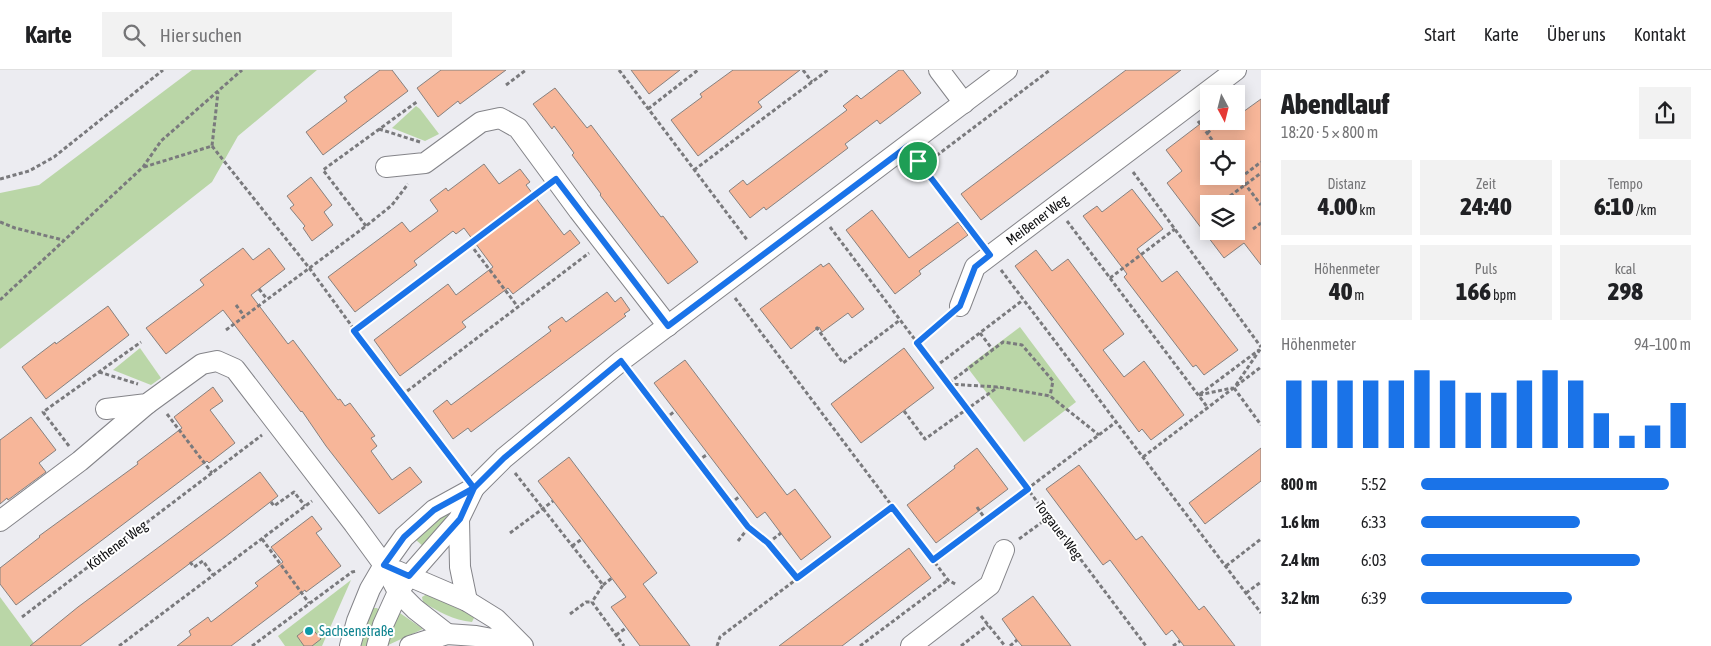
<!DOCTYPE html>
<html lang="de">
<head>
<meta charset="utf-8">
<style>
	body { margin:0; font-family:"Asap Condensed",sans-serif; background:#f2f2f2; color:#202124; height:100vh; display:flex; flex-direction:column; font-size:19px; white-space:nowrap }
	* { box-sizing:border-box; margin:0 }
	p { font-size:16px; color:#757577 }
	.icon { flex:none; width:28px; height:28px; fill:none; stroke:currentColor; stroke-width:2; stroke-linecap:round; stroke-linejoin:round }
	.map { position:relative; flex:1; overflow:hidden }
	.side { display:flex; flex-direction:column; background:#fff; width:450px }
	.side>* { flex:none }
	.needle { width:32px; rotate:173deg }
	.fabs { position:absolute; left:1200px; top:15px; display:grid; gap:10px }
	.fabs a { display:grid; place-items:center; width:45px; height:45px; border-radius:0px; background:#fff; box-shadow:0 2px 12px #0003; font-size:25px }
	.pin { position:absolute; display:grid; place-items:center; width:42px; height:42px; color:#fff; margin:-21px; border:2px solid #fff; border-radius:50%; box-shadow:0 1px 5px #0007 }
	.round { display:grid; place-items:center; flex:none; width:52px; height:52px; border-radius:0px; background:#f2f2f2 }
	.summary { display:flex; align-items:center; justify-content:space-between; height:85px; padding:0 20px }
	h1 { font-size:28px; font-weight:800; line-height:38px }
	.stats { display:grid; grid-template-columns:repeat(3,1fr); gap:8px; height:85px; padding:5px 20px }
	.stats div { display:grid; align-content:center; border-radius:0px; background:#f2f2f2; text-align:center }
	.stats b { font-size:25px; font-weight:800 }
	.stats small { font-size:14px; font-weight:400 }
	.stats p { font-size:14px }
	.chart { height:140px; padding:10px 20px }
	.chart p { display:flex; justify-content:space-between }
	.chart svg { width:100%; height:90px; margin-top:5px; stroke:#1a73e8; stroke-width:6 }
	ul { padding:0 20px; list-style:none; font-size:16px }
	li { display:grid; grid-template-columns:80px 60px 1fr; align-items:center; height:38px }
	li i { height:12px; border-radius:6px; background:#1a73e8 }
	header { display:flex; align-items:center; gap:30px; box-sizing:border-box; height:70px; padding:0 25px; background:#fff; border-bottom:1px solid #e0e0e0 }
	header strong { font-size:24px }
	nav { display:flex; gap:28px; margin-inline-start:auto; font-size:18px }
	.search { width:350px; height:45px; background:#f2f2f2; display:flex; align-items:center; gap:12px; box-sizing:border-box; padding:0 18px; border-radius:0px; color:#757577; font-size:19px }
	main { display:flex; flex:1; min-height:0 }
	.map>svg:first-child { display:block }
</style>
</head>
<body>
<header>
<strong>Karte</strong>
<div class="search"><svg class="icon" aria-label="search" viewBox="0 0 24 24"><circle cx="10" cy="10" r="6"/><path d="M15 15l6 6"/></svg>Hier suchen</div>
<nav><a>Start</a><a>Karte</a><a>Über uns</a><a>Kontakt</a></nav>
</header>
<main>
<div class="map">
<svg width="1261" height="576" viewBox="0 0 1261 576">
	<rect width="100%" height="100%" fill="#ececf1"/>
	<g fill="#bad6a7">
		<path d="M192 0H317L238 66 212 112 0 279V123L39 115Z"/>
		<path d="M416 36 420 39 439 64 425 71 392 58Z"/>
		<path d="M1020 257 1076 332 1024 372 967 297Z"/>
		<path d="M140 278 161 308 151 315 113 300Z"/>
		<path d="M463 429 424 477 416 470 439 449Z"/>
		<path d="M351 510 322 576H285L278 566Z"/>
		<path d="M427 524 467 543 474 548 472 552C453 550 439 542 423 532L422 527Z"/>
		<path d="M0 527 36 576H0Z"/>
		<path d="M372 538H377L379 540 368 576H361Z"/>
		<path d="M397 541 423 559 386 576Z"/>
	</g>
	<g fill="#f7b699" stroke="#86817f" fill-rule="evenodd">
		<path d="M380 0H392L408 21 323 85 306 62 347 31 344 27Z"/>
		<path d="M441 0H506L460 34 458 31 438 47 417 18Z"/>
		<path d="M631 0H680L649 24Z"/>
		<path d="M733 0H800L758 32 762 37 698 86 671 50 702 27 700 24Z"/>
		<path d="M899 0H903L921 23 880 54 877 50 845 74 848 78 766 140 764 137 750 148 729 121 743 110 747 115 847 40 843 36 857 25 861 29Z"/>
		<path d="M1126 0H1181L981 150 961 124Z"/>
		<path d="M555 18 587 58 591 55 661 147 663 146 698 192 668 214 600 125 601 124 572 85 574 83 554 56 552 59 533 34Z"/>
		<path d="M1261 29V195L1244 173 1224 188 1167 113 1182 101 1166 80 1204 51H1236V47ZM1209 79H1236V106H1209ZM1209 134H1236V161H1209Z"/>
		<path d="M484 94 499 114 520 99 530 112 526 115 564 165 570 160 580 173 513 224 508 218 462 252 466 257 400 306 374 270 448 214 456 225 493 197 464 158 456 164 453 161 414 191 417 195 355 242 328 207 402 152 410 162 438 141 430 130 446 118 448 121Z"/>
		<path d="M311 107 332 135 324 142 333 155 312 171 303 158 305 156 290 138 294 135 287 126Z"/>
		<path d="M1132 119 1163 159 1137 179 1162 212 1177 201 1238 280 1204 305 1196 295 1193 297 1124 207 1127 204 1083 146 1097 136 1102 142Z"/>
		<path d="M872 140 909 188 958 152 968 165 919 201 921 204 895 224 846 160Z"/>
		<path d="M243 178 253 190 269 178 285 199 251 225 288 274 293 270 338 330 340 329 345 336 350 333 375 366 371 368 377 376 371 381 392 410 410 397 422 412 379 444 326 376 302 341 301 342 223 240 166 284 146 258 204 215 200 210Z"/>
		<path d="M1036 180 1052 201 1068 189 1124 264 1103 280 1124 307 1144 291 1184 345 1151 370 1142 359 1139 362 1015 196Z"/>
		<path d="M829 193 864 239 852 248 848 243 822 262 819 257 791 279 760 239 821 194 823 197Z"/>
		<path d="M607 222 615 232 621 227 630 240 624 244 626 246 471 362 468 358 453 369 433 341 447 330 451 335 551 261 548 257 562 247 566 252Z"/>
		<path d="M108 236 129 265 46 329 22 297 55 272 56 274Z"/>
		<path d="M904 278 934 318 861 373 831 334Z"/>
		<path d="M685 290 787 425 795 419 831 467 801 490 765 442 757 448 654 313Z"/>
		<path d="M213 317 223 331 210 340 235 373 209 393 207 391 16 535 0 514V498L40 467 39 466 138 394 137 392 182 358 174 347Z"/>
		<path d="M31 347 56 380 39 393 46 402 8 430 7 428 0 434V370Z"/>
		<path d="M977 378 1008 419 936 473 907 435 955 398 954 396Z"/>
		<path d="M1261 378V411L1205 454 1189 433Z"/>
		<path d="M569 387 657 503 643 514 690 576H640L611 537 626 527 538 411Z"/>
		<path d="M1079 395 1136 470 1142 466 1199 540 1204 536 1235 576H1184L1172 560 1166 565 1110 490 1103 495 1046 419Z"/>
		<path d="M260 402 278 426 225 467 80 576H30L78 537Z"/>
		<path d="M312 446 322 459 316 463 341 496 306 522 305 520 231 576H177L191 565 189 561 208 547 211 552 258 516 255 513 283 492 271 477Z"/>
		<path d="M909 478 931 508 859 563 842 576H779Z"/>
		<path d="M1033 526 1071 576H1022L1017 570 1002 549Z"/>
		<path d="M310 556 321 569 312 576H304L297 566Z"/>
	</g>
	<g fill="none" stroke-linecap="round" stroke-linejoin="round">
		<g stroke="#848489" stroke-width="22">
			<g id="minor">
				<path d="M939 0 964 33"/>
				<path d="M386 97 425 93 481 52 500 48 518 58 579 141 668 256"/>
				<path d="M960 236 975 197 1236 0"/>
				<path d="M106 339 147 334 202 294 217 291 235 299 354 454 384 495 398 522 415 539 447 564"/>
				<path d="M459 449 460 497 467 531"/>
				<path d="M0 451 80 391 147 334"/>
				<path d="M397 501 467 531 496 549 523 576"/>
				<path d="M350 576 357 551 370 519 384 495 404 467 434 440 474 418 504 388 621 291 1007 0"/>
				<path d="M377 576 383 555 398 522 409 506 459 449 474 418"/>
				<path d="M410 576 447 564 476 566 519 574"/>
				<path d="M911 576 990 515 1004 480"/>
			</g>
		</g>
		<g stroke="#7a7a7d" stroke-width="3" stroke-dasharray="4 2.5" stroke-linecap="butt">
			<path d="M619 0 748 171"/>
			<path d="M803 0 812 12"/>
			<path d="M506 15 526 0"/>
			<path d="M648 39 698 0"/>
			<path d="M1198 51 1219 79"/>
			<path d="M379 59 420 72"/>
			<path d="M1207 63 1215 57"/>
			<path d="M212 76 310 199 402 325 462 403"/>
			<path d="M924 89 936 86 1050 0"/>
			<path d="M918 90 979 171"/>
			<path d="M1206 95 1209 92"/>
			<path d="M144 97 212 76 218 22"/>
			<path d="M694 100 828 0"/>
			<path d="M1133 102 1261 277"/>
			<path d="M1236 102 1261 135"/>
			<path d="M1240 108 1261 92"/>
			<path d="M0 109 29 101 54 87 163 0"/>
			<path d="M1230 126 1261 103"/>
			<path d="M1067 151 1208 338"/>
			<path d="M0 152 15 158 63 170"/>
			<path d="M366 156 323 100 418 31"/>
			<path d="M830 157 1146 576"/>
			<path d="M1253 159 1261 153"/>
			<path d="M470 174 518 237"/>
			<path d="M1001 200 1261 543"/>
			<path d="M1110 208 1175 159"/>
			<path d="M259 219 267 229"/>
			<path d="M735 228 948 510 957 515"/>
			<path d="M0 230 143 97 161 71 242 0"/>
			<path d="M236 235 244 246"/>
			<path d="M816 257 843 293 900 250"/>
			<path d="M226 260 366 156 392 135 408 114"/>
			<path d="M354 261 542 120"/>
			<path d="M980 263 993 280"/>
			<path d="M917 273 945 249"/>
			<path d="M935 297 1023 230"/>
			<path d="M99 302 138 314"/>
			<path d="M632 306 749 457 768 473 797 508"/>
			<path d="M949 313 1003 272 1022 275 1053 311 1050 326"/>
			<path d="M948 314 999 317 1050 326 1099 365"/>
			<path d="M1236 315 1261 278"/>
			<path d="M1234 318 1261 355"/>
			<path d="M1200 324 1259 280"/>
			<path d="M402 325 589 183"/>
			<path d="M1199 325 1232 318"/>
			<path d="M904 341 925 369 998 317"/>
			<path d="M167 344 212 403"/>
			<path d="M665 349 675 341"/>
			<path d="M69 376 43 342 141 272"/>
			<path d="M1143 387 1261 297"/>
			<path d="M697 391 708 384"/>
			<path d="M515 403 603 515 592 532 624 576"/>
			<path d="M271 432 274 436 294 422 305 436"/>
			<path d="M730 434 740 426"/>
			<path d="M977 437 986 450"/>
			<path d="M510 463 553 431"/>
			<path d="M262 469 309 533"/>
			<path d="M1019 469 1049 447"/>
			<path d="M738 471 749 457"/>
			<path d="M768 473 781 463"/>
			<path d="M572 476 582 469"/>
			<path d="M933 490 1116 352"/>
			<path d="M190 492 194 497 203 491 213 505"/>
			<path d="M1226 496 1261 469"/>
			<path d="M603 515 612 508"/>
			<path d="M1246 523 1261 512"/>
			<path d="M570 544 586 532H592"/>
			<path d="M981 546 1005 576"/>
			<path d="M22 547 262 365"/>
			<path d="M616 565 626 558"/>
			<path d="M119 576 312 431"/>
			<path d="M252 576 352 502 357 501"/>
			<path d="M717 576 720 567 892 437"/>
			<path d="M860 576 948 510"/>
			<path d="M961 576 988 555"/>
			<path d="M1010 576 1017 570"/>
			<path d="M1173 576 1180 571"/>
		</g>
		<use href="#minor" stroke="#fff" stroke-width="20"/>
	</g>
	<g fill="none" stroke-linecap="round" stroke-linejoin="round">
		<g stroke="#fff" stroke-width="10">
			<path id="route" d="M918 91 908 76 668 256 556 109 354 261 474 418 434 440 404 467 384 495 409 506 460 449 474 418 504 388 621 291 748 457 768 473 797 508 892 437 933 490 1028 419 917 273 960 236 975 197 990 185 918 91"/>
		</g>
		<use href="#route" stroke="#1a73e8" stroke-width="6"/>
	</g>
	<circle fill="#0f9aa8" stroke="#fff" stroke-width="2" cx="309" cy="561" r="5"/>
	<g text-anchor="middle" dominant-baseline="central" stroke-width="4" stroke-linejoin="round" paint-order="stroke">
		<g font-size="14" fill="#0e0e10" stroke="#fff">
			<text transform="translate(1037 150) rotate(-37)">Meißener Weg</text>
			<text transform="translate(1059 460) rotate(53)">Torgauer Weg</text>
			<text transform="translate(117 475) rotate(-37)">Köthener Weg</text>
		</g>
		<g font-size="14" fill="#0d838f" stroke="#fff" text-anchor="start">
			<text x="319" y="561">Sachsenstraße</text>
		</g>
	</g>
</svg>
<div class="fabs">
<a><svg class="needle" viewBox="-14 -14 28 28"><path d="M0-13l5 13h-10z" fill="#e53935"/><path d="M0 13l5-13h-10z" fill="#757577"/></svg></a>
<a><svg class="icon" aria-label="locate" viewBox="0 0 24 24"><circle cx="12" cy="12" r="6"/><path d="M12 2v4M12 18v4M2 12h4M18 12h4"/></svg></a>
<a><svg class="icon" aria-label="layers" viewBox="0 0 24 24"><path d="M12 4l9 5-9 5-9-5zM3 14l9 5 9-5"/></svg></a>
</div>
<div class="pin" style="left:918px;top:91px;background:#1e9e55"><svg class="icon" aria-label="arrive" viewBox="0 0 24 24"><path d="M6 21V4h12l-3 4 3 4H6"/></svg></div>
</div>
<section class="side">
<div class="summary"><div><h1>Abendlauf</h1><p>18:20 · 5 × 800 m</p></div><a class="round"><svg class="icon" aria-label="share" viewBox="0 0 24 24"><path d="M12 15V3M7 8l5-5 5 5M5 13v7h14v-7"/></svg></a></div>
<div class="stats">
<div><p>Distanz</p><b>4.00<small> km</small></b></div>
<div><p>Zeit</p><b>24:40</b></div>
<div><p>Tempo</p><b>6:10<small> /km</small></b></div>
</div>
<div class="stats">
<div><p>Höhenmeter</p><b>40<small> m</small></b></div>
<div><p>Puls</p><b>166<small> bpm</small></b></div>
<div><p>kcal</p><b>298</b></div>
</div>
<div class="chart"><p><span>Höhenmeter</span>94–100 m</p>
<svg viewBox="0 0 160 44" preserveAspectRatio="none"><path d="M5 44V11M15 44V11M25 44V11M35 44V11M45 44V11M55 44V6M65 44V11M75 44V17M85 44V17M95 44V11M105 44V6M115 44V11M125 44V27M135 44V38M145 44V33M155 44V22"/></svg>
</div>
<ul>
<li><b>800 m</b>5:52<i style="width:92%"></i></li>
<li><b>1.6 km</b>6:33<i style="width:59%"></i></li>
<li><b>2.4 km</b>6:03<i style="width:81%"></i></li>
<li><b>3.2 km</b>6:39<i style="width:56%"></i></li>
</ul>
</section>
</main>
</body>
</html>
